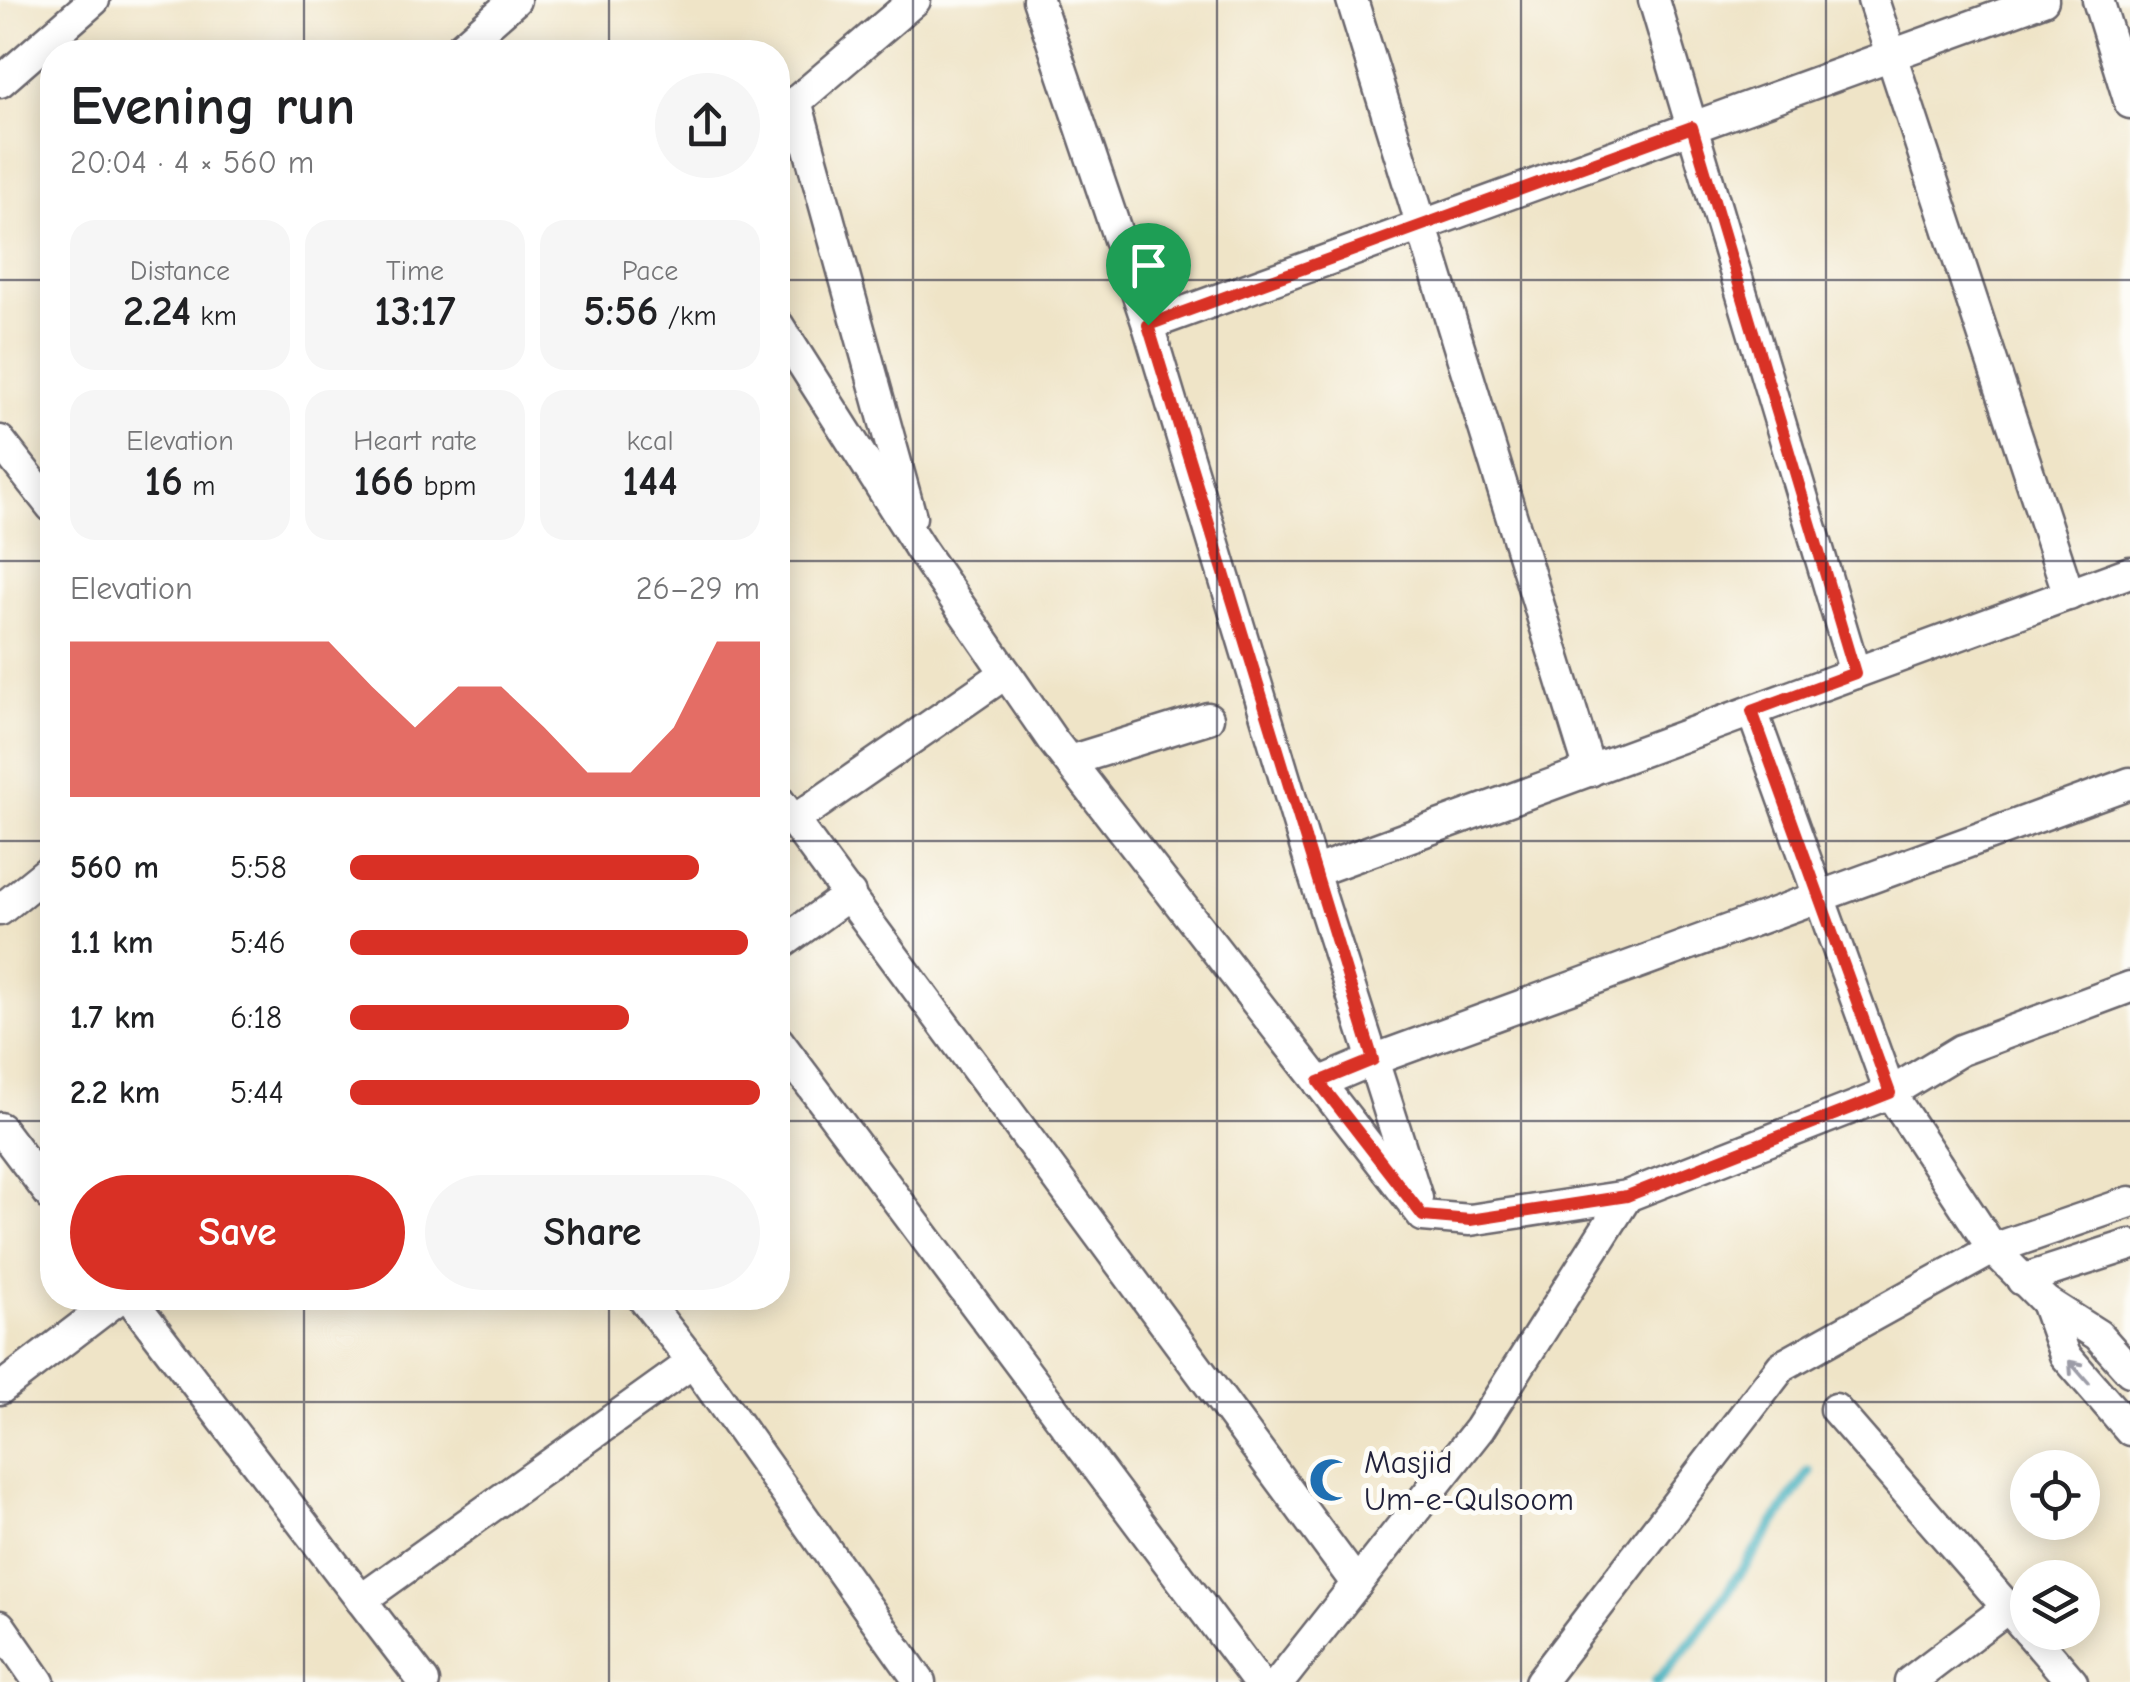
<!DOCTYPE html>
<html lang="en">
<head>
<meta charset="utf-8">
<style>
	body { margin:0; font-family:"Comic Neue",sans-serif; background:#f6f6f6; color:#202124; height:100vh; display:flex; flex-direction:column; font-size:38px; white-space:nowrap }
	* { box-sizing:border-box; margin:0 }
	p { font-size:32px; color:#757577 }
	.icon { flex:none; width:55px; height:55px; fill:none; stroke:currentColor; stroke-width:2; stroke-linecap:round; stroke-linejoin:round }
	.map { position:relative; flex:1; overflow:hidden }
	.panel { position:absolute; left:40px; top:40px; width:750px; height:1270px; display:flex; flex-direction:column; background:#fff; border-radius:40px; box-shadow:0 5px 25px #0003 }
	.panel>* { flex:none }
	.tools { position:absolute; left:2010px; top:1450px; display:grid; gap:20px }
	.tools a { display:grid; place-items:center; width:90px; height:90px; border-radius:50%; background:#fff; box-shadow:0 5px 25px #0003; font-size:50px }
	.pin { position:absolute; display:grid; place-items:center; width:85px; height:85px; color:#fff; margin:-102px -42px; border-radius:50% 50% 50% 0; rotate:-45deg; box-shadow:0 0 10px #0007 }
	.pin .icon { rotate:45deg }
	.round { display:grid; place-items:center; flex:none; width:105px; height:105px; border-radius:52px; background:#f6f6f6 }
	.summary { display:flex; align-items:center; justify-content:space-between; height:170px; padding:0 30px }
	h1 { font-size:55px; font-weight:700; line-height:75px }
	.figures { display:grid; grid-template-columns:repeat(3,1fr); gap:15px; height:170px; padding:10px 30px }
	.figures div { display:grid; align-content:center; border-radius:25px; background:#f6f6f6; text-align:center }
	.figures b { font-size:42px; font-weight:700 }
	.figures small { font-size:28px; font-weight:400 }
	.figures p { font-size:28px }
	.chart { height:280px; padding:20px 30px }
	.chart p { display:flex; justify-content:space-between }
	.chart svg { width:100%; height:180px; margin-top:10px; fill:#d93025; opacity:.7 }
	.primary-button { display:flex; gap:20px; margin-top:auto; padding:20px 30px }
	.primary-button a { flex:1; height:115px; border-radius:60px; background:#d93025; color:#fff; font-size:40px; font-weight:700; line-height:115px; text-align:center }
	.primary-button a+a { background:#f6f6f6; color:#202124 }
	ul { padding:0 30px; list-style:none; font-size:32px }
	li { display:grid; grid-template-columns:160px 120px 1fr; align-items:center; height:75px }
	li i { height:25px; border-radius:12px; background:#d93025 }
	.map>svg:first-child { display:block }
</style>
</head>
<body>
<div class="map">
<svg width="2130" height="1682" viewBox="0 0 2130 1682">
	<rect width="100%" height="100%" fill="#fdfcf7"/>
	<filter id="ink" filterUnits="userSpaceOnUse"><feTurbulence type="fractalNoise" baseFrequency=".01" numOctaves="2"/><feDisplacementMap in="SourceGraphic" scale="20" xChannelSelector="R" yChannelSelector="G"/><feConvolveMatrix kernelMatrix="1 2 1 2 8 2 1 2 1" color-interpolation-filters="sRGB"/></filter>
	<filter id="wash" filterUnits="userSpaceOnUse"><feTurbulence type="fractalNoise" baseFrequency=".0048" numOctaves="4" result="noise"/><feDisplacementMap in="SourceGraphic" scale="40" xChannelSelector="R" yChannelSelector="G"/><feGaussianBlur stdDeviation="2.25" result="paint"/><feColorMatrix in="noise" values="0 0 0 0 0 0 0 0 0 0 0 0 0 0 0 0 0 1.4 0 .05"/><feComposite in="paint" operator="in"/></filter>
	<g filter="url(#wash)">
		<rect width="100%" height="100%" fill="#efe4c7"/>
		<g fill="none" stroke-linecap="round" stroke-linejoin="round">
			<path stroke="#3fadbc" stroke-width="11" d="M1656 1682 1699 1633 1809 1472"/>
		</g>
	</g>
	<g filter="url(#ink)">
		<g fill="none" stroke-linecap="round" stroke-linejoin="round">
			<g stroke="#6a666c" stroke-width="35">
				<g id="minor">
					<path d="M1038 0 1148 325 1313 872 1417 1198"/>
					<path d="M1352 0 1590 771"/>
					<path d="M1654 0 1855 673"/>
					<path d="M1873 0 2069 595"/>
					<path d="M2098 0 2130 103"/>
					<path d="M456 52 515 0"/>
					<path d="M0 82 94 0"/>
					<path d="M796 101 911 517"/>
					<path d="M778 117 915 0"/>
					<path d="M778 325 921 550 1053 741 1423 1216 1470 1220 1627 1196 1890 1093 1961 1050 2130 987"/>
					<path d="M1148 325 2043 0"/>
					<path d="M0 441 52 507"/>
					<path d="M1752 711 1890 1093 1993 1249 2046 1302 2098 1335 2130 1371"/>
					<path d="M1069 761 1208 718"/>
					<path d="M778 800 1357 1584"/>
					<path d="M793 821 1006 673"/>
					<path d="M1313 872 2130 572"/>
					<path d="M0 910 52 868"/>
					<path d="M778 946 850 894"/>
					<path d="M778 1041 1258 1682"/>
					<path d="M1319 1083 1373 1060 2130 783"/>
					<path d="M0 1128 52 1197"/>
					<path d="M2022 1280 2130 1245"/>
					<path d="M130 1298 424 1682"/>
					<path d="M643 1298 693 1362 920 1682"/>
					<path d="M2046 1302 2065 1355 2130 1430"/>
					<path d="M0 1389 119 1298"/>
					<path d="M1835 1409 2028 1631"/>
					<path d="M361 1600 693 1362"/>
					<path d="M0 1626 39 1682"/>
					<path d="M2029 1632 2072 1682"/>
					<path d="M1279 1682 1479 1429 1627 1196"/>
					<path d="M1540 1682 1782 1366 1993 1249 2130 1202"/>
					<path d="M1910 1682 2007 1608"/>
				</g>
			</g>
			<use href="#minor" stroke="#fff" stroke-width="30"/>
		</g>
		<defs><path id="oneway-shaft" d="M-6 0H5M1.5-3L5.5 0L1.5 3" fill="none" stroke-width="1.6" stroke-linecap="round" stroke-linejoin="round" transform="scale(2.5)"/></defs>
		<use stroke="#9c9ca7" href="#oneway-shaft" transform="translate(2079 1372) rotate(-131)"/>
	</g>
	<g fill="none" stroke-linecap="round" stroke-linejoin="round" filter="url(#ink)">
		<g stroke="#fff" stroke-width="20">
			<path id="route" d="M1692 127 1855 673 1752 711 1890 1093 1627 1196 1470 1220 1423 1216 1319 1082 1373 1060 1148 325Z"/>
		</g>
		<use href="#route" stroke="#d93025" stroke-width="12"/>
	</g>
	<path fill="none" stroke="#22223b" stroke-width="2.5" stroke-opacity="0.55" d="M304 0V52M609 0V52M913 0V1682M1217 0V1682M1521 0V1682M1826 0V1682M0 280H52M778 280H2130M0 561H52M778 561H2130M0 841H52M778 841H2130M0 1121H52M778 1121H2130M304 1298V1682M609 1298V1682M0 1402H2130"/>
	<defs>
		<g id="mosque-bare" transform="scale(3.45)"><path d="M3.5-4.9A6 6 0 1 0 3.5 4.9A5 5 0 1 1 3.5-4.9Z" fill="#1f6fb2" stroke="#fdfcf7" stroke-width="2.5" paint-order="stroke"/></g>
	</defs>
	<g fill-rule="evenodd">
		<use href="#mosque-bare" x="1331" y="1480"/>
	</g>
	<g text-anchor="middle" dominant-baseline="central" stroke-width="10" stroke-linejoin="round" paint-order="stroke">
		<g font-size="32" fill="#22223b" stroke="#fdfcf7" text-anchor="start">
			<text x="1364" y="1462">Masjid<tspan x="1364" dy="37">Um-e-Qulsoom</tspan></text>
		</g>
	</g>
</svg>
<div class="tools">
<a><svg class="icon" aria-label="locate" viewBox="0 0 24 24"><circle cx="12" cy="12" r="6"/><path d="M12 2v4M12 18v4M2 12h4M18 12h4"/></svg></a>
<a><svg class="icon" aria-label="layers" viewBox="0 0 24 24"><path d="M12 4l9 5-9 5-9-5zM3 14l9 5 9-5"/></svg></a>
</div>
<div class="pin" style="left:1148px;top:325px;background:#1e9e55"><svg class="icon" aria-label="arrive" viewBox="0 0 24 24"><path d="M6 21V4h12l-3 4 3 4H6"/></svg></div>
<section class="panel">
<div class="summary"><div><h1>Evening run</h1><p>20:04 · 4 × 560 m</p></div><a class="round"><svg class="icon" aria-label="share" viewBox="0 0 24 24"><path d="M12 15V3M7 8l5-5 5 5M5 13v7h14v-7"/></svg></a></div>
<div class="figures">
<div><p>Distance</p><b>2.24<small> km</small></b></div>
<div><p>Time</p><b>13:17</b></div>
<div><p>Pace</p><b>5:56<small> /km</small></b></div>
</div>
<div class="figures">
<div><p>Elevation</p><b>16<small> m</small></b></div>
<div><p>Heart rate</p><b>166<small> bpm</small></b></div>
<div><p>kcal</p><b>144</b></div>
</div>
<div class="chart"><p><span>Elevation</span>26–29 m</p>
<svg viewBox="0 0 160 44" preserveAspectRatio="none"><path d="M0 44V6L10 6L20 6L30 6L40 6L50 6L60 6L70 17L80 27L90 17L100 17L110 27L120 38L130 38L140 27L150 6L160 6V44z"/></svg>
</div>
<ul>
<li><b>560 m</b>5:58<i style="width:85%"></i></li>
<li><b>1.1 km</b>5:46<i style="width:97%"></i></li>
<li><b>1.7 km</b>6:18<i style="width:68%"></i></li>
<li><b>2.2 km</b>5:44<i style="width:100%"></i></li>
</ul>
<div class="primary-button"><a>Save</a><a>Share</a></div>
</section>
</div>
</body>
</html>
